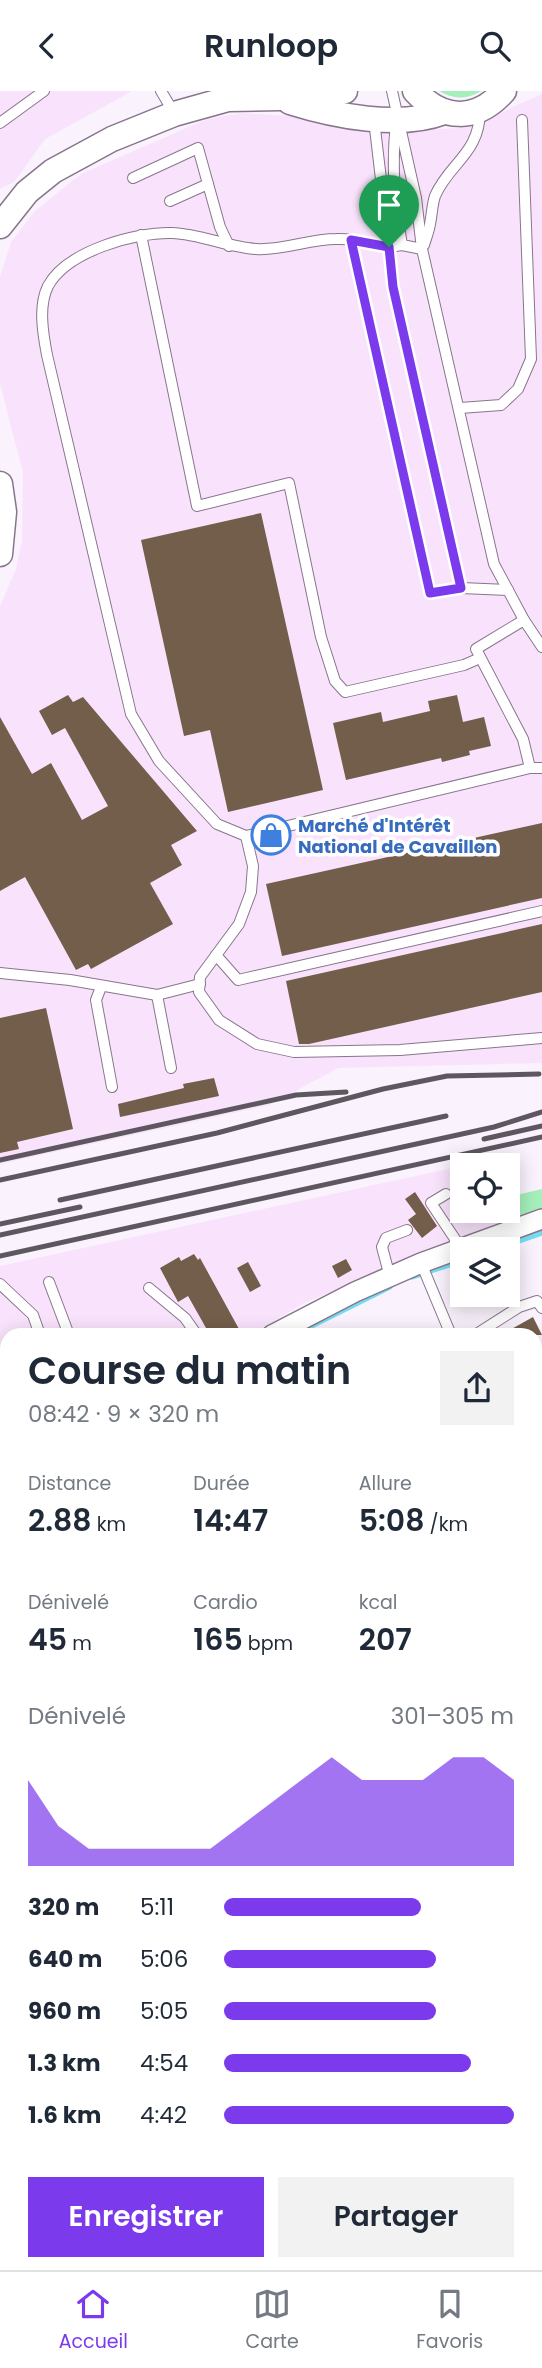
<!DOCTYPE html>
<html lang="fr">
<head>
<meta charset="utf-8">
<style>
	body { margin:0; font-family:Poppins,sans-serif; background:#f2f2f3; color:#1f2937; height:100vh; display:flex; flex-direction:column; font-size:26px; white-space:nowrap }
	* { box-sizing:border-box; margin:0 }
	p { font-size:23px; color:#747a83 }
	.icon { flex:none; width:38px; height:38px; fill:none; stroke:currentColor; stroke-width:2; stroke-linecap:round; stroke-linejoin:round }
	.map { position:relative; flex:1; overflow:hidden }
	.side { position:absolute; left:0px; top:1237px; width:542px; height:943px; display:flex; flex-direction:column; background:#fff; border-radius:21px 21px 0 0; box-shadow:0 4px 18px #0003 }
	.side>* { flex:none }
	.tools { position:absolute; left:450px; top:1062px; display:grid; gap:14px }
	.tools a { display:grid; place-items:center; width:70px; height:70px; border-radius:0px; background:#fff; box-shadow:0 4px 18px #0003; font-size:35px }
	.pin { position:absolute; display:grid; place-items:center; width:60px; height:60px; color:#fff; margin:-72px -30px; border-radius:50% 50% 50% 0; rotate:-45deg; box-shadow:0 0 7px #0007 }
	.pin .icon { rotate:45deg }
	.round { display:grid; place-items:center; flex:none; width:74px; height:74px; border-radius:0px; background:#f2f2f3 }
	.headline { display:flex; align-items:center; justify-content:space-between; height:119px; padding:0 28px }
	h1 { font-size:38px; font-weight:600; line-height:52px }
	.stats { display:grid; grid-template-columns:repeat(3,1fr); gap:10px; height:119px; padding:7px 28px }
	.stats div { display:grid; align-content:center }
	.stats b { font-size:30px; font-weight:600 }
	.stats small { font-size:19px; font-weight:400 }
	.stats p { font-size:19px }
	.chart { height:196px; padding:14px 28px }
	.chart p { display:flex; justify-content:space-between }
	.chart svg { width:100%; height:126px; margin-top:7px; fill:#7c3aed; opacity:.7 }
	.cta { display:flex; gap:14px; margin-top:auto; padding:14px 28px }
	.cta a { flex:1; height:80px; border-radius:0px; background:#7c3aed; color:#fff; font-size:28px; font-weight:600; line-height:80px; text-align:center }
	.cta a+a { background:#f2f2f3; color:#1f2937 }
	ul { padding:0 28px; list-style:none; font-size:23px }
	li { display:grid; grid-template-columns:112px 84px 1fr; align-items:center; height:52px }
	li i { height:18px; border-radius:9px; background:#7c3aed }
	header { display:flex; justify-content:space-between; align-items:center; height:91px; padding:0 28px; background:#fff; font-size:32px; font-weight:600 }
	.tab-bar { display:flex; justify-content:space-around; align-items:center; height:98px; border-top:2px solid #e0e1e3; background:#fff; font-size:19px; color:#747a83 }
	.tab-bar a { display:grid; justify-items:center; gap:4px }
	.tab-bar .on { color:#7c3aed }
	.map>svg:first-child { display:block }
</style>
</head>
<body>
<header><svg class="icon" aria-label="back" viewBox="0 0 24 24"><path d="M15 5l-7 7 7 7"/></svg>Runloop<svg class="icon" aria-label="search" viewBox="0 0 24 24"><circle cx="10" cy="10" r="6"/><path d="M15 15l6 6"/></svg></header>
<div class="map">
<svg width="542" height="2179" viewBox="0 0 542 2179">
	<rect width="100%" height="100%" fill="#faf2fc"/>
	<g fill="#f9e3fc">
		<path d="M0 0H132L45 48 14 91 0 98Z"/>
		<path d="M542 3V972L338 977 270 1014 0 1073V515L16 478 22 450 23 382 0 293V186L11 151 35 120 81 83 207 28 242 22 306 26 385 42 469 36Z"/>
		<path d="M462 1075V1120H504L510 1129 304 1212 251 1244H7V1400L0 1405V1175Z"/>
		<path d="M7 1435V1617L0 1604V1440Z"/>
	</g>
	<g fill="#a5efbb">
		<path d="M439 0H481C468 9 452 8 439 0Z"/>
		<path d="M542 1098V1119L514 1128 508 1119V1106Z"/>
		<path d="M6 1634 7 1969 0 1979V1636Z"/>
		<path d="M536 1930 542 1941V2179H415L411 2174H536Z"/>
		<path d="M7 1975V2174H408L411 2179H0V1986Z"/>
	</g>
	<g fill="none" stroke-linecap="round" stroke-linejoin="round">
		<g stroke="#72ddf2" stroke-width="5">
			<path d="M496 1158 542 1142"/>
			<path d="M412 1186 462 1170"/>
			<path d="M294 1244 390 1196"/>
			<path d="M0 1437 7 1432"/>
		</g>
	</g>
	<g fill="#735e4b">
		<path d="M261 422 323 699 228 721 210 639 184 645 141 449Z"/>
		<path d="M68 604 73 611 83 606 197 740 171 754 182 774 150 792 173 833 91 878 88 873 76 879 25 786 0 800V626L32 683 51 672 82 729 108 715 65 637 52 644 39 620Z"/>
		<path d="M457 604 463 631 484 626 491 655 469 660 470 664 442 671 441 667 346 689 333 632 381 621 383 631 430 620 428 610Z"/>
		<path d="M542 732V807L282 865 266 793Z"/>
		<path d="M542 833V901L309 953H299L286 890Z"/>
		<path d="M46 917 73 1038 17 1051 19 1058 0 1062V927Z"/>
		<path d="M214 987 219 1005 120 1026 118 1013 184 997 183 993Z"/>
		<path d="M415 1101 437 1135 422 1147 408 1129 416 1123 405 1108Z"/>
		<path d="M194 1163 198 1169 200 1167 239 1238 227 1244H210L188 1205 178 1211 160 1177 179 1166 181 1170Z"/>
		<path d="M346 1168 352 1179 338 1187 332 1175Z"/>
		<path d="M248 1171 261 1195 250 1201 237 1177Z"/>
		<path d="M533 1226 542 1244H501Z"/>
	</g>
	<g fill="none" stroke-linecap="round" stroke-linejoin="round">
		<g stroke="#88758c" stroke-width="12">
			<g id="service">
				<path d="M161 0 174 22"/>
				<path d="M392 0 416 107 422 158 494 473 524 529 542 556"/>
				<path d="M0 32 44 0"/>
				<path d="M396 33C391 75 395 113 402 154L422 158"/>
				<path d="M133 87 198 57 220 136 229 155"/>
				<path d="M170 110 208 93"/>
				<path d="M141 144 197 415 289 392 321 546 335 590 345 601 464 574 480 567"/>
				<path d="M351 149 430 502 461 497"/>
				<path d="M402 154 389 156 393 196 461 497 508 499"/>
				<path d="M424 154C426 147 429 140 430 133 432 124 432 114 435 105 449 72 480 63 480 19"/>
				<path d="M460 317 501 314 518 298 531 268 522 29"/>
				<path d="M524 529 476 558 523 648 530 677"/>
				<path d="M542 677H530L246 745 253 775 251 801 239 833 200 886 199 901 219 929 257 953 294 961 400 959 542 947"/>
				<path d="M246 745 217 733 159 670 131 623 47 264C43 243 38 215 48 195 67 160 135 141 172 142 200 143 228 156 256 158 282 160 309 148 336 148 353 147 372 153 389 156L374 29"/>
				<path d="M216 864 238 889 542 820"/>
				<path d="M0 882 70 889 157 904 200 893"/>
				<path d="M101 896 96 909 112 996"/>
				<path d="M157 904 171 977"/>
				<path d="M446 1103 431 1112 461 1157"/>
				<path d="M421 1172 451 1244"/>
				<path d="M390 1186 382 1156 386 1147 407 1139"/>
				<path d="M49 1191 69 1244"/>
				<path d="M0 1193 33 1224 40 1244"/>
				<path d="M149 1197 185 1227 197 1244"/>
				<path d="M475 1244 519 1216 537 1210 542 1217"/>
				<path d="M0 1360 7 1365"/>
				<path d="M0 1482 7 1478"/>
				<path d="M0 1520 7 1533"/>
				<path d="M0 1589 7 1601"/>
				<path d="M536 1804 542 1801"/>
			</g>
		</g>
		<g stroke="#88758c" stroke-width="22">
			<g id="minor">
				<path d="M272 1244 355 1201 421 1172 542 1128"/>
				<path d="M0 1420 7 1414"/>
			</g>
		</g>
		<g stroke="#88758c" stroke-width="27">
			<g id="tertiary">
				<path d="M415 0C443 30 476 31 504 0"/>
				<path d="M290 11C335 25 399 38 444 21"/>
				<path d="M0 135 27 101 53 80 112 48 174 23 228 8 280 7 345 0"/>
				<path d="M0 393 4 421 0 463"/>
			</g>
		</g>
		<use href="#service" stroke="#fff" stroke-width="10"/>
		<use href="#minor" stroke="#fff" stroke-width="19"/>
		<use href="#tertiary" stroke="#fff" stroke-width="24"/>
		<g stroke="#5f5760" stroke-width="5">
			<path d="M484 1048 542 1035"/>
			<path d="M0 1069 296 1004 346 1001"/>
			<path d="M0 1089 217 1042 383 998 447 985 539 983"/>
			<path d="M60 1109 446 1025"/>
			<path d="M0 1133 80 1116"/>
			<path d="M0 1144 494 1036 542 1021"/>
			<path d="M0 1165 542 1046"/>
		</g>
	</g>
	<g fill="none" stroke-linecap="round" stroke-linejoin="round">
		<g stroke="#fff" stroke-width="14">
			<path id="route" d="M351 149 389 156 393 196 461 497 430 502Z"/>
		</g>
		<use href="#route" stroke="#7c3aed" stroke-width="9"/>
	</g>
	<defs>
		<g id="shop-ring" transform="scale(2.0125)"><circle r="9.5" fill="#fff" stroke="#3f7fe0" stroke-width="1.5"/><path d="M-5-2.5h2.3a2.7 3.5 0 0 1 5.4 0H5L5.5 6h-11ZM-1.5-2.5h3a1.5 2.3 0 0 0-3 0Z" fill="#3f7fe0"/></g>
	</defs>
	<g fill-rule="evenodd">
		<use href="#shop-ring" x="271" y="744"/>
	</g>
	<g text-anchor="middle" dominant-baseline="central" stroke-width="7" stroke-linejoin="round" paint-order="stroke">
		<g font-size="18" font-weight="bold" fill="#366cbe" stroke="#fff" text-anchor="start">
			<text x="298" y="734">Marché d'Intérêt<tspan x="298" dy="21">National de Cavaillon</tspan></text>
		</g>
	</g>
</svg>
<div class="tools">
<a><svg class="icon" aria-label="locate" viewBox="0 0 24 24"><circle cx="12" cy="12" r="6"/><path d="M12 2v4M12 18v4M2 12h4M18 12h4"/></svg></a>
<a><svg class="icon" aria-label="layers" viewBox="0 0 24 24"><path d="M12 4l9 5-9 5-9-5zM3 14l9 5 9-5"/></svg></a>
</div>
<div class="pin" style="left:389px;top:156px;background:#1e9e55"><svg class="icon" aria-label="arrive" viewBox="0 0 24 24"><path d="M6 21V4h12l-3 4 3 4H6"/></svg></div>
<section class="side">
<div class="headline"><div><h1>Course du matin</h1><p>08:42 · 9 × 320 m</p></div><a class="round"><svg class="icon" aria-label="share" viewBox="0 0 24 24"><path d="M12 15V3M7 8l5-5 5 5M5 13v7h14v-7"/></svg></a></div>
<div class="stats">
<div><p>Distance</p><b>2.88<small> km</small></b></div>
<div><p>Durée</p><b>14:47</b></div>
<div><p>Allure</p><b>5:08<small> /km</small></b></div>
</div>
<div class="stats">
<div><p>Dénivelé</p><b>45<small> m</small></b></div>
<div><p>Cardio</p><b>165<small> bpm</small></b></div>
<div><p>kcal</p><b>207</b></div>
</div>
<div class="chart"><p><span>Dénivelé</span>301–305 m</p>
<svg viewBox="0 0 160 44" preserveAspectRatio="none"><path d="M0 44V14L10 30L20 38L30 38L40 38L50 38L60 38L70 30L80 22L90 14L100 6L110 14L120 14L130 14L140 6L150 6L160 14V44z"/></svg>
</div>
<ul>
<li><b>320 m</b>5:11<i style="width:68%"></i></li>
<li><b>640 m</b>5:06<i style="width:73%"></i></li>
<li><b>960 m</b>5:05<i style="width:73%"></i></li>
<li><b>1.3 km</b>4:54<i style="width:85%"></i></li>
<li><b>1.6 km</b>4:42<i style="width:100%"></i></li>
</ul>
<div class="cta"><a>Enregistrer</a><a>Partager</a></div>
</section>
</div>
<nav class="tab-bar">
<a class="on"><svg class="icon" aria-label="home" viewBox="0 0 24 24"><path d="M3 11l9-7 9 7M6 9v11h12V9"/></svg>Accueil</a>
<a><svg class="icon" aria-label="map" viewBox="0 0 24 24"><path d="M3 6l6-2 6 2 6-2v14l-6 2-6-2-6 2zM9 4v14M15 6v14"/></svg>Carte</a>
<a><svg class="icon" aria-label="saved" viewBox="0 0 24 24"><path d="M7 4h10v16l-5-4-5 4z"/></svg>Favoris</a>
</nav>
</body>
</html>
